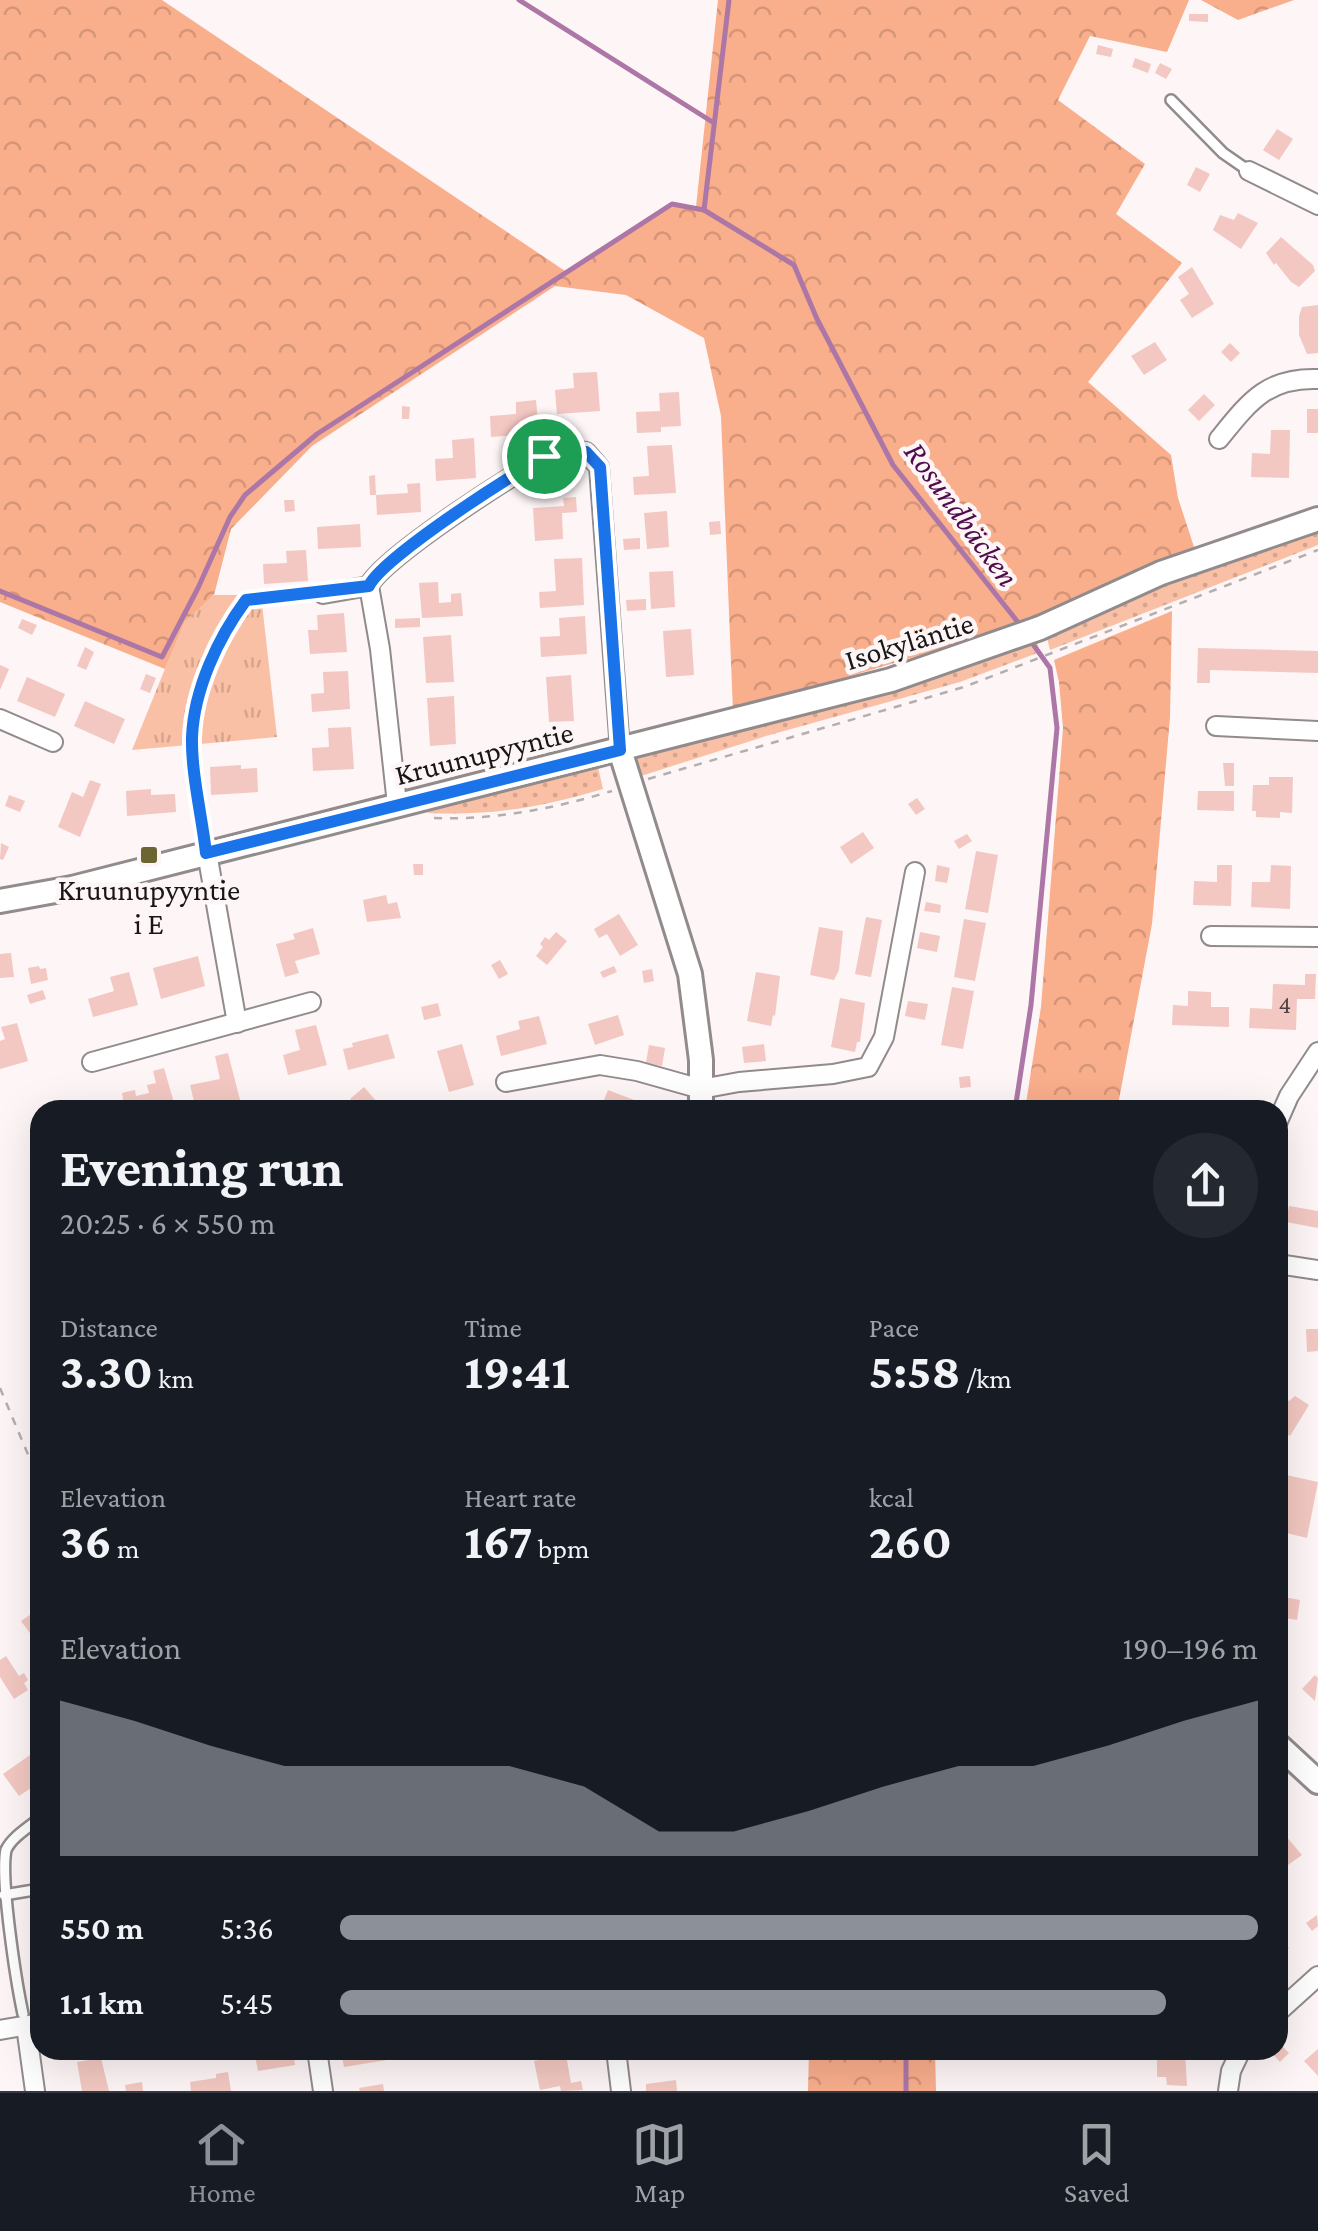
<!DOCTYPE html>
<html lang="en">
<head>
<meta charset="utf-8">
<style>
	body { margin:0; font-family:"Crimson Pro",serif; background:#242831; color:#f1f3f6; height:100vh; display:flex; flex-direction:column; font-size:38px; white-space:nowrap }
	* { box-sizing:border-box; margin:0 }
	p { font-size:32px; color:#9ea1a6 }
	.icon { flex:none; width:55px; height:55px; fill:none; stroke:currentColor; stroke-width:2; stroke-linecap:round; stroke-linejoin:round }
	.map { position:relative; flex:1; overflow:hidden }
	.side { position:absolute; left:30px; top:1100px; width:1258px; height:960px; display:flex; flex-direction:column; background:#171b24; border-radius:30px; box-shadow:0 10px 40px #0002 }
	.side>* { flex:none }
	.pin { position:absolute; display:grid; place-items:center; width:85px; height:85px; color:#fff; margin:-42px; border:5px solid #fff; border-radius:50%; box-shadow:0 2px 10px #0007 }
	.round { display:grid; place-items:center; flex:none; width:105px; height:105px; border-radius:52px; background:#242831 }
	.headline { display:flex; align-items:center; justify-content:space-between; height:170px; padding:0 30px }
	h1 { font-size:55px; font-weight:700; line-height:75px }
	.figures { display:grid; grid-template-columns:repeat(3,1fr); gap:15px; height:170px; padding:10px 30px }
	.figures div { display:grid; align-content:center }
	.figures b { font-size:50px; font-weight:700 }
	.figures small { font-size:28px; font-weight:400 }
	.figures p { font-size:28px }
	.chart { height:280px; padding:20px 30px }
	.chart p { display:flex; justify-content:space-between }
	.chart svg { width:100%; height:180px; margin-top:10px; fill:#8c9099; opacity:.7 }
	ul { padding:0 30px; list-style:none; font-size:32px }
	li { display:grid; grid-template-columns:160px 120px 1fr; align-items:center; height:75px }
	li i { height:25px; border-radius:12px; background:#8c9099 }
	.menu { display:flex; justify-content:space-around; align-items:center; height:140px; border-top:2px solid #363941; background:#171b24; font-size:28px; color:#9ea1a6 }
	.menu a { display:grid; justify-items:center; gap:5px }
	.menu .current { color:#8c9099 }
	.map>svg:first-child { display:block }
</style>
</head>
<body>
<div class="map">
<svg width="1318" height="2091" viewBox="0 0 1318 2091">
	<defs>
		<pattern id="grass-dots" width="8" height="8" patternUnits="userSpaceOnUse" patternTransform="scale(2.5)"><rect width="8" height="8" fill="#fac0a5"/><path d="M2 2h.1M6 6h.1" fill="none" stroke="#d6a48d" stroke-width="1.8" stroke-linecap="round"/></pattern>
		<pattern id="forest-crowns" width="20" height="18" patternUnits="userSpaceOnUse" patternTransform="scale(2.5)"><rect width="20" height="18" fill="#f9ae8c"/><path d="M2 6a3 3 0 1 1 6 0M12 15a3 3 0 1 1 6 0" fill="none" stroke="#d59578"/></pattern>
		<pattern id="park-tufts" width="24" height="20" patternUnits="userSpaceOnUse" patternTransform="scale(2.5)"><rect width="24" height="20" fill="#fac0a5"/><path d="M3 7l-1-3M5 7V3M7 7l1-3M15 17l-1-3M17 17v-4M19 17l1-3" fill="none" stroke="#d6a48d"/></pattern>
	</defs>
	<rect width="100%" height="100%" fill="#fdf5f6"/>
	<g fill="url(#grass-dots)">
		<path d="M1318 526V545L1050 650 1045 630 1113 601Z"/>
		<path d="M1034 633 1040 652 960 682 766 736 638 777 632 756Z"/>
		<path d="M598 767 603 789C542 807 492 816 428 813L434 807Z"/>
	</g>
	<g fill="url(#forest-crowns)">
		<path d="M0 0H162L568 273 672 204 696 207 718 0H1189L1167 52 1090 36 1058 100 1145 164 1116 214 1182 263 1088 382 1171 455 1178 498 1196 553 1015 627 733 711 721 416 704 338 626 295 555 286 312 446 231 529 214 595 185 622 165 669 0 602Z"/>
		<path d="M1201 0H1294L1238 20Z"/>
		<path d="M1172 611 1170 717 1152 924 1117 1110H1025L1041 1007 1063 728 1059 682 1054 660Z"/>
		<path d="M809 2050H935L936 2091H808Z"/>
	</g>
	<path fill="url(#park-tufts)" d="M214 595H261L277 737 132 750 184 622Z"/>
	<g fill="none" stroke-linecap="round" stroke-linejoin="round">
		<g stroke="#ac77a6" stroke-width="5">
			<path d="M519 0 714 123"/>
			<path d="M729 0 704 210 794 265 817 319 893 465 1021 626"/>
			<path d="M0 591 162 657 198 588 230 517 245 495 317 434 672 204 704 210"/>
			<path d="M1015 1110 1031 1005 1057 728 1050 668 1030 640"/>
			<path d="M906 2091V2050"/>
		</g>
	</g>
	<g fill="#f3c8c2">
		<path d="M1189 14H1208V22L1189 21Z"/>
		<path d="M1098 45 1113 49 1111 57 1096 54Z"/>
		<path d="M1135 58 1151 64 1148 73 1132 67Z"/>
		<path d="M1160 63 1172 69 1166 79 1155 73Z"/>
		<path d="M1277 129 1293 139 1279 160 1263 150Z"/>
		<path d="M1196 167 1210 174 1200 192 1187 185Z"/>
		<path d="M1238 213 1258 223 1241 249 1213 230 1220 215 1234 220Z"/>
		<path d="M1281 237 1313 265 1315 271 1299 287 1291 282 1276 263 1274 265 1266 253Z"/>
		<path d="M1192 267 1214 304 1192 318 1180 300 1189 294 1178 277Z"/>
		<path d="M1318 305V353L1307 354 1299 335V316L1302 307Z"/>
		<path d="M1155 342 1167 360 1144 375 1131 356Z"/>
		<path d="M1230 343 1240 353 1231 362 1221 352Z"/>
		<path d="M597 372 600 411 557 414 555 390 574 388 573 373Z"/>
		<path d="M679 392 681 426 661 427V432L637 433 636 412 660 411 659 393Z"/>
		<path d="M1204 394 1215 405 1199 421 1188 410Z"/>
		<path d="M536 400 539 433 491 437 490 416 516 414V402Z"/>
		<path d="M402 406 410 407 409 419H402Z"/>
		<rect x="1307" y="409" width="11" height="24"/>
		<path d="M1271 430H1290L1289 478 1251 477 1252 453 1270 454Z"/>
		<path d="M474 438 476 478 436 481 435 459 453 458 452 440Z"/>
		<path d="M672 445 676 493 634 495 633 477 649 476 647 446Z"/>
		<path d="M375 475 376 495H370L369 476Z"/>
		<path d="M420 483 421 512 377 515 376 495 408 493 407 484Z"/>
		<path d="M576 497 577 512 562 513 563 539 535 541 533 508 564 506 563 498Z"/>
		<path d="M284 500H294L295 511 285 512Z"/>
		<path d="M667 511 669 547 647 549 644 513Z"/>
		<path d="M720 521 721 534 710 535 709 522Z"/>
		<path d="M360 524 361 547 318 549 317 527Z"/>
		<path d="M640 538V549L624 550 623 539Z"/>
		<path d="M306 550 308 581 264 584 263 564 287 563 286 551Z"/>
		<path d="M582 558 584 605 540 608 539 592 556 591 554 559Z"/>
		<path d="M673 571 675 607 651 609 649 572Z"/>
		<path d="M438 582 439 603 451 602V594L461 593 463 616 422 618 419 583Z"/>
		<path d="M646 599V610L627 611 626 600Z"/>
		<path d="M344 613 347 652 310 654 308 630H318L317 615Z"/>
		<path d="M585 616 587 654 541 657 540 637 560 636 559 618Z"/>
		<path d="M420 618V627L395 628V619Z"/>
		<path d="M22 619 37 625 32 635 18 628Z"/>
		<path d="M691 629 694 675 666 677 663 631Z"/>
		<path d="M451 635 454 682 426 683 423 637Z"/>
		<path d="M85 647 94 652 86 670 77 666Z"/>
		<path d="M1198 648 1318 651V673L1210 670V683H1197Z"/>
		<path d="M0 665 9 669 0 690Z"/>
		<path d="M348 671 350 709 312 712 311 694 324 693 323 672Z"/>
		<path d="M146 674 156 678 150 693 140 689Z"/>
		<path d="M571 675 574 721 549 722 546 677Z"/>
		<path d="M27 677 65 694 55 717 17 701Z"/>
		<path d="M454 696 456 744 430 746 427 698Z"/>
		<path d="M85 701 125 719 114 744 74 726Z"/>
		<path d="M351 727 354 769 313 771 312 748 329 747 328 728Z"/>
		<path d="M1223 763H1234V786H1225Z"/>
		<path d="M241 765V769L257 768 258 792 211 795 210 767Z"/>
		<path d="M1269 777H1293L1292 813 1280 812V818L1256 817V811H1252L1253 785H1269Z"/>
		<path d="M90 780 101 784 80 837 58 827 72 792 83 797Z"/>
		<path d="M151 789V795L175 794 176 812 127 816 126 791Z"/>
		<path d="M1198 791H1234V811L1197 810Z"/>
		<path d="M9 795 25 801 20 812 5 806Z"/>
		<path d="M917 798 925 809 916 815 908 804Z"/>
		<path d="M863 832 874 848 851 864 840 847Z"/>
		<path d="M967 834 972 841 959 849 954 841Z"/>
		<path d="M1 843 9 847 3 860 0 859Z"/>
		<path d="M976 851 998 855 988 913 965 909Z"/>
		<path d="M413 864H423V875H414Z"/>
		<path d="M937 865 950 868 947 883 935 881Z"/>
		<path d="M1217 865H1232L1231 906 1193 905 1194 881 1217 882Z"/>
		<path d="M1271 865 1291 866 1290 909 1251 907 1252 882H1270Z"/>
		<path d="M386 895 388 904 397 902 401 918 367 922 363 900Z"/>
		<path d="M926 902 941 905 940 913 924 911Z"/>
		<path d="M619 914 638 945 620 956 607 934 599 938 594 929Z"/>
		<path d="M866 917 882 920 871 977 855 974Z"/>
		<path d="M964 919 986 923 975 981 954 977Z"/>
		<path d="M819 927 843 931 839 970 834 980 810 975Z"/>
		<path d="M313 928 320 954 295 961 299 973 285 977 276 944 295 939 293 934Z"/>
		<path d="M556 932 567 941 547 965 536 956 543 947 540 944 545 937 549 940Z"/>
		<path d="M920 932 940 936 937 952 917 948Z"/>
		<path d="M11 953 14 977 0 978V954Z"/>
		<path d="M198 956 205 986 161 999 153 968Z"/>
		<path d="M500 960 508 974 499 979 491 965Z"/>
		<path d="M39 966 40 969 46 968 48 980 31 984 28 968Z"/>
		<path d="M614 966 617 972 603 978 600 972Z"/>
		<path d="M652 969 654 981 644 983 642 971Z"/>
		<path d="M129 972 138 1005 93 1017 88 999 114 991 110 977Z"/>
		<path d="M756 972 780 976 775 1016 773 1015 771 1026 747 1021Z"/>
		<path d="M1305 974H1316L1315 999H1297L1296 1030 1249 1028 1250 1008 1272 1009 1273 984 1305 985Z"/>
		<path d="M952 987 974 991 963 1049 941 1045Z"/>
		<path d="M43 990 46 999 30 1004 27 995Z"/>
		<path d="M1188 991 1211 992V1007H1229V1027L1172 1025 1173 1005 1188 1006Z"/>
		<path d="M840 998 865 1003 860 1042H857L855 1052 831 1047Z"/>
		<path d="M908 1001 928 1004 925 1020 905 1016Z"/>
		<path d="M438 1003 441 1016 424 1020 421 1007Z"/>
		<path d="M618 1015 624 1035 595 1045 588 1024Z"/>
		<path d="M539 1016 547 1044 501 1056 496 1036 520 1029 518 1021Z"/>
		<path d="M17 1023 28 1061 0 1069V1041L5 1039 1 1027Z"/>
		<path d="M316 1025 327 1065 288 1075 283 1055 300 1050 295 1030Z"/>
		<path d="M388 1034 395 1058 348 1070 343 1049 353 1047 352 1043Z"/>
		<path d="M462 1044 474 1085 449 1092 437 1051Z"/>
		<path d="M764 1044 766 1061 744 1063 742 1047Z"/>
		<path d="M649 1045 665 1048 662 1066 646 1063Z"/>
		<path d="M228 1053 240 1100 196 1110 190 1085 220 1079 215 1056Z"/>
		<path d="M164 1068 176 1110H131L129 1102 124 1104 122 1093 135 1090 136 1096 149 1093 147 1085 156 1083 153 1071Z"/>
		<path d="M970 1076 971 1087 960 1088 959 1077Z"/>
		<path d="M364 1087 384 1110H360L350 1099Z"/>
		<path d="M608 1090 642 1103 639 1110H600Z"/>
		<path d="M1209 1102 1242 1108 1241 1110H1208Z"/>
		<path d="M1289 1206 1318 1211V1228L1286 1222Z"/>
		<path d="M1306 1329H1318V1351L1307 1352Z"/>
		<path d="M1295 1396 1309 1405 1290 1436 1278 1428V1403L1282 1397 1289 1401Z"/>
		<path d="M1286 1475 1318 1482 1307 1538 1278 1531Z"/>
		<path d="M1278 1596 1300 1600 1297 1620 1278 1617Z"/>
		<path d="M40 1608V1631L32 1636 21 1621Z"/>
		<path d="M6 1656 19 1676 24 1673 28 1680 24 1683 28 1690 14 1699 0 1677V1660Z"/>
		<path d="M1315 1675 1318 1678 1315 1701 1302 1689Z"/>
		<path d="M40 1748V1782L19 1796 3 1774Z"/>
		<path d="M1285 1835 1302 1855 1278 1872V1841Z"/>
		<path d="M1317 1915 1318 1926 1312 1931 1306 1923Z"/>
		<path d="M1278 1936 1289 1948 1280 1956 1288 1964 1278 1975Z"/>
		<path d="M1278 2042 1289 2053 1280 2062 1271 2052 1278 2050Z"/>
		<path d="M1318 2049V2076L1304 2061Z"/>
		<path d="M293 2050 295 2065 258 2071 254 2051Z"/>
		<path d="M341 2050H391L393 2059 344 2067Z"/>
		<path d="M1157 2050H1185L1187 2086 1167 2085 1166 2077H1157Z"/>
		<path d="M566 2055 571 2083 581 2081 583 2090 561 2091 560 2086 540 2090 534 2061Z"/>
		<path d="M101 2058 109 2091H82L77 2062Z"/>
		<path d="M228 2072 231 2091H191L190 2082 216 2078V2074Z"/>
		<path d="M676 2080 677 2091H646V2084Z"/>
		<path d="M142 2082 143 2091H126L125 2085Z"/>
		<path d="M383 2084 384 2091H360L359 2088Z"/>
	</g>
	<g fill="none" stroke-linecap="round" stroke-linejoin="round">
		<g stroke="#928b8c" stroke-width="14">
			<g id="service">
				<path d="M1171 100 1223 153 1249 171"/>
				<path d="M4 1895 40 1889"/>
				<path d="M23 2014C16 1981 0 1878 6 1850 12 1837 29 1827 40 1818"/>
			</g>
		</g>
		<g stroke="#928b8c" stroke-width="22">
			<g id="minor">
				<path d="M1249 171 1318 205"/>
				<path d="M1219 439C1249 402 1267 377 1318 379"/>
				<path d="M323 594 369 586"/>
				<path d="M0 719 53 742"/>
				<path d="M1216 726 1318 731"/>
				<path d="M397 804 380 649 369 586C381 558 525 466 559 449L586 452 599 467 620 750"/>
				<path d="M207 853 237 1023"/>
				<path d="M1211 936 1318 937"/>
				<path d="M92 1062 311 1002"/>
				<path d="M506 1082 600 1065 637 1071 701 1089 739 1082 833 1074 868 1067 884 1037 915 872"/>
				<path d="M1278 1121 1289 1096 1318 1052"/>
				<path d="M1278 1264 1318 1270"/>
				<path d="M1278 2012 1318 1976"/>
				<path d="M26 2026 35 2091"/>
				<path d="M0 2030 40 2023"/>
				<path d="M317 2050 323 2091"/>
				<path d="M616 2050 621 2091"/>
				<path d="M1228 2091 1231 2071 1241 2050"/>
			</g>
		</g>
		<g stroke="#928b8c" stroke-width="28">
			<g id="tertiary">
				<path d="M620 750 690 974 701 1060V1110"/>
				<path d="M0 901 72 888 891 680 1040 628 1161 573 1318 519"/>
				<path d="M1278 1745 1318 1782"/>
			</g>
		</g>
		<g stroke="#b5aeaf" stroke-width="2.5" stroke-dasharray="8 8" stroke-linecap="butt">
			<path d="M648 779 964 687 1318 550"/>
			<path d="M434 818C496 820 552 809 612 791"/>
			<path d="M204 834C200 803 192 770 192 739 192 691 218 637 246 600L306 595"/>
			<path d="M40 1335 33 1367 40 1388"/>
			<path d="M0 1388 40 1483"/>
		</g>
		<use href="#service" stroke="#fff" stroke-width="9"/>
		<use href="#minor" stroke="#fff" stroke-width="18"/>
		<use href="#tertiary" stroke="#fff" stroke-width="22"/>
	</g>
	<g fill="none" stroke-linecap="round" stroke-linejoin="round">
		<g stroke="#fff" stroke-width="20">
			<path id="route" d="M559 449 586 452 600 467 620 750 206 853C202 817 191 772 192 737 194 689 218 638 246 600L369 586C381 558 525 465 559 449Z"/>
		</g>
		<use href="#route" stroke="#1a73e8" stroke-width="12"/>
	</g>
	<rect fill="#6b6531" stroke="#fdf5f6" stroke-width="4" x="139" y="845" width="20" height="20" rx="5"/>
	<g text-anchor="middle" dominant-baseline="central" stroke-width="9" stroke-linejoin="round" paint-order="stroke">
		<g font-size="25" fill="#504242">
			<text x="1285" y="1004">4</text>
		</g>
		<g font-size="30" fill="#191617" stroke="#fdf5f6">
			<text transform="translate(909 641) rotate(-17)">Isokyläntie</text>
			<text transform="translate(484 753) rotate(-14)">Kruunupyyntie</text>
		</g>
		<g font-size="30" fill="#191617" stroke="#fdf5f6">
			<text x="149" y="889">Kruunupyyntie<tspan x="149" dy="34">i E</tspan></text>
		</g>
		<g font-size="32" font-style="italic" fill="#4f0c4c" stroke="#fdf5f6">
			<text transform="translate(962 514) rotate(54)">Rosundbäcken</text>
		</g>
	</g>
</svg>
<div class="pin" style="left:544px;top:456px;background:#1e9e55"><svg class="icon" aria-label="arrive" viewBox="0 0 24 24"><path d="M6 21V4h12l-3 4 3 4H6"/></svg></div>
<section class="side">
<div class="headline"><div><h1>Evening run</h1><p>20:25 · 6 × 550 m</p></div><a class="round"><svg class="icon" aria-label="share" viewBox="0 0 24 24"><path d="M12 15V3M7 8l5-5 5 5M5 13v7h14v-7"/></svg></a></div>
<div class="figures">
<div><p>Distance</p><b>3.30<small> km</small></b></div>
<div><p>Time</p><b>19:41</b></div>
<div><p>Pace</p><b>5:58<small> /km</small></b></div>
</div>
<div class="figures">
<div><p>Elevation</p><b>36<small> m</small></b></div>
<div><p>Heart rate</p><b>167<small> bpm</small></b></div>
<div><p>kcal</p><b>260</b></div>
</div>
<div class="chart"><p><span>Elevation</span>190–196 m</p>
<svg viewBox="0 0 160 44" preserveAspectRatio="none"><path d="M0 44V6L10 11L20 17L30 22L40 22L50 22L60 22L70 27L80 38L90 38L100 33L110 27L120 22L130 22L140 17L150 11L160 6V44z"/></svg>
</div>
<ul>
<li><b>550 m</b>5:36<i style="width:100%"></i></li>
<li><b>1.1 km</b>5:45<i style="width:90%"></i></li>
</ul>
</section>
</div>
<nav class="menu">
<a class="current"><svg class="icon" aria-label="home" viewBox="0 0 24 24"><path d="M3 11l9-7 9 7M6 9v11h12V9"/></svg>Home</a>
<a><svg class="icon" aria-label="map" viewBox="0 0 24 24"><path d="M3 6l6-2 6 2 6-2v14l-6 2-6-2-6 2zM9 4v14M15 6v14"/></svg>Map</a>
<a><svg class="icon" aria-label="saved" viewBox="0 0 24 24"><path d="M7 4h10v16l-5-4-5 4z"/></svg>Saved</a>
</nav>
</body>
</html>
